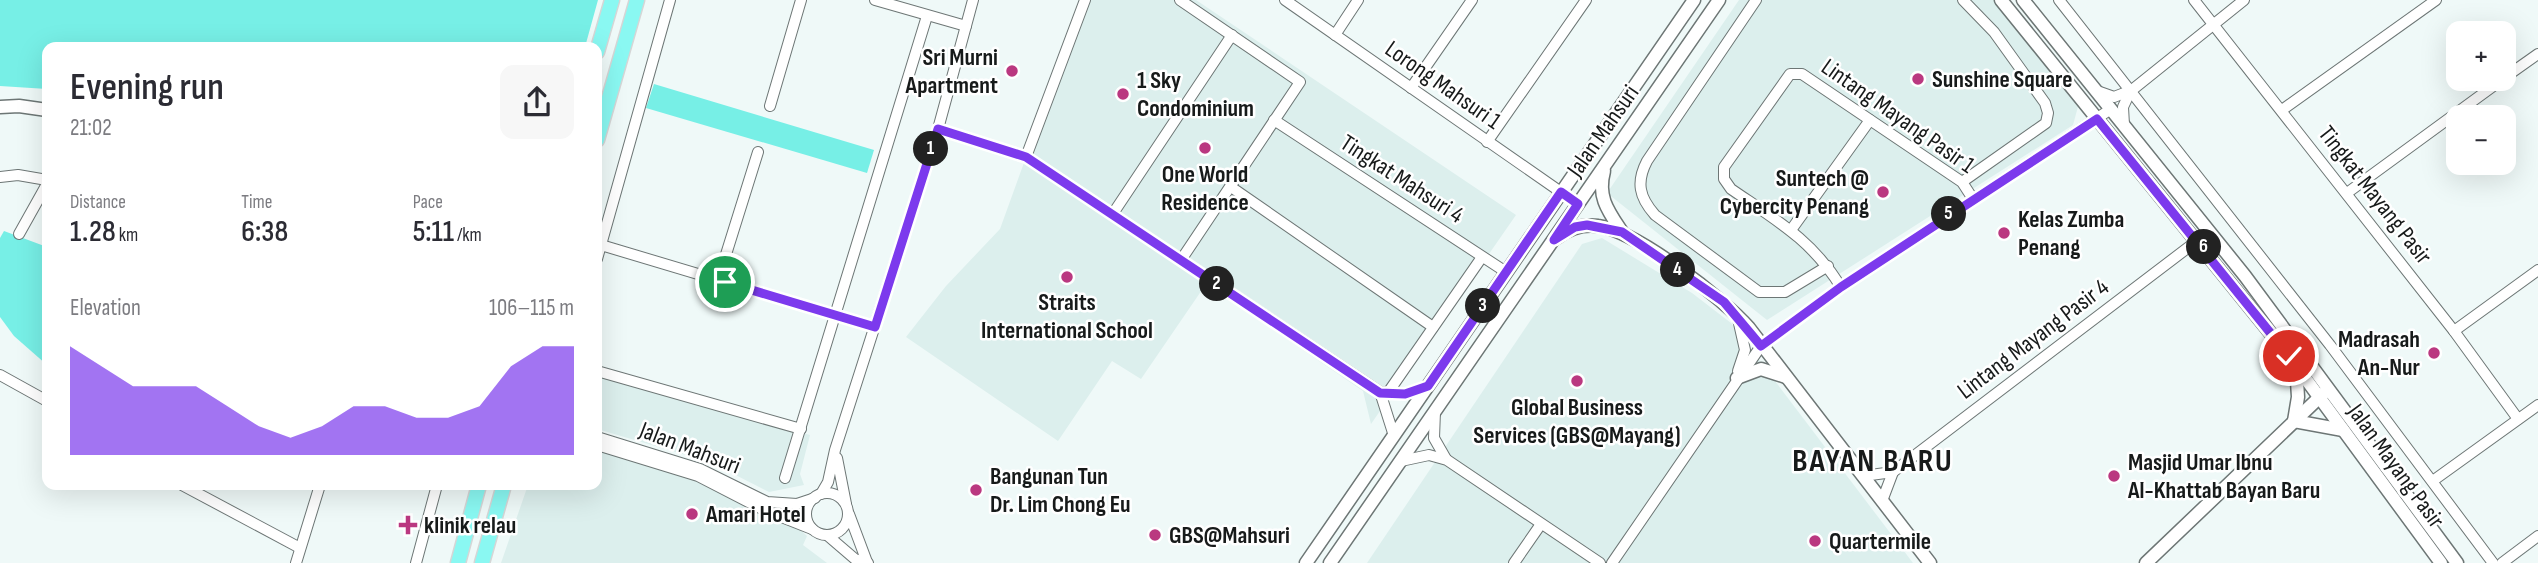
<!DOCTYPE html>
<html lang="en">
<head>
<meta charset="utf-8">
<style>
	body { margin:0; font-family:"Sofia Sans Condensed",sans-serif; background:#f7f7f7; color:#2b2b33; height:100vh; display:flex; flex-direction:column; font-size:26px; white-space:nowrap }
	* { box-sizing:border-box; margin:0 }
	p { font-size:23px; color:#7c7c81 }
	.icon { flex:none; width:38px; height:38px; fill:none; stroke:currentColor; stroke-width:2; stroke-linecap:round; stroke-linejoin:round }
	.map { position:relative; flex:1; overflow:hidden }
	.details { position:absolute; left:42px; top:42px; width:560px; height:448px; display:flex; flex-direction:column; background:#fff; border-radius:14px; box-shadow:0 7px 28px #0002 }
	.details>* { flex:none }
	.tools { position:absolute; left:2446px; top:21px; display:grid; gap:14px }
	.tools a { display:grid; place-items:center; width:70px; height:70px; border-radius:14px; background:#fff; box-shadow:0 7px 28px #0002; font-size:35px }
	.pin { position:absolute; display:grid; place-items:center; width:60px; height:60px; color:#fff; margin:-30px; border:4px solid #fff; border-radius:50%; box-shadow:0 2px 7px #0007 }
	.km { position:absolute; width:35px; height:35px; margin:-18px; border-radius:50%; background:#222; color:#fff; font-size:19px; line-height:35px; text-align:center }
	.round { display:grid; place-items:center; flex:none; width:74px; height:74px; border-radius:14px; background:#f7f7f7 }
	.headline { display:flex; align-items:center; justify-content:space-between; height:119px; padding:0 28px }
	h1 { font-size:38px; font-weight:600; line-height:52px }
	.metrics { display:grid; grid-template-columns:repeat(3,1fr); gap:10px; height:119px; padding:7px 28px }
	.metrics div { display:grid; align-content:center }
	.metrics b { font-size:30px; font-weight:600 }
	.metrics small { font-size:19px; font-weight:400 }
	.metrics p { font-size:19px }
	.chart { height:196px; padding:14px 28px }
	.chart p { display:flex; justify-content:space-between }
	.chart svg { width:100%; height:126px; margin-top:7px; fill:#7c3aed; opacity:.7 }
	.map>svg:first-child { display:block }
</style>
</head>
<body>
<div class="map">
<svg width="2538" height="563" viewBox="0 0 2538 563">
	<rect width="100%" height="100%" fill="#eff9f8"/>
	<g fill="#dcefed">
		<path d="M1083 0H1196L1516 215 1371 424 1363 391 1206 284 1141 379 1112 361 1058 441 906 337 946 286 1000 229Z"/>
		<path d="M1739 0H1996L2079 103 2073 125 1767 320 1607 193Z"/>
		<path d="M1602 238 1692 293 1731 323 1913 563H1367L1582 244Z"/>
		<path d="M597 375 810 435 800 474 804 485 769 492 710 462 597 429Z"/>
		<path d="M597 445 707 480 795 525 807 536 803 545 827 563H501L528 485H597Z"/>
	</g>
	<g fill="#77efe6">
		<path d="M0 0H598L585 47H47V89L0 86Z"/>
		<path d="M654 84 874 150 867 173 646 108Z"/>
		<path d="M4 231 47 247V365L14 336 0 317V238Z"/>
	</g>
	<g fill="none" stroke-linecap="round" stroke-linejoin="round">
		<g stroke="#6d7675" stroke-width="12">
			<g id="minor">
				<path d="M875 0 966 26"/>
				<path d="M1180 0 1300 82 1181 260"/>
				<path d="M1285 0 1578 204"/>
				<path d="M1756 0 1647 161C1636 182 1639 197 1655 215L1759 292H1785L1828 266"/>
				<path d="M2059 0 2330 345 2493 563"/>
				<path d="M2194 0 2454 331 2518 419"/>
				<path d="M1335 35 1358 0"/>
				<path d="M2504 78 2538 54"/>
				<path d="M1411 88 1472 0"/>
				<path d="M2097 91 2114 97 2132 90 2244 0"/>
				<path d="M770 106 801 0"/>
				<path d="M2282 110 2436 0"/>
				<path d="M1274 120 1506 272"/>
				<path d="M2124 125 2123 107 2131 90"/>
				<path d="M938 129 1026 157 1380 392 1405 394 1428 386"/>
				<path d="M1487 142 1586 0"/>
				<path d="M1026 157 1085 0"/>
				<path d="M0 177 18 175 47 180"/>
				<path d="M1962 182 2046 123 2048 113 2045 103 1994 32 1963 0"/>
				<path d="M1231 187 1433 327"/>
				<path d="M2347 193 2503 79"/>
				<path d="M1112 215 1232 35"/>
				<path d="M1791 230 1870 120"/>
				<path d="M19 234 47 184"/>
				<path d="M601 245 875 327"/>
				<path d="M597 259 670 0"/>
				<path d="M718 280 758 152"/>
				<path d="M1841 287C1812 240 1776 220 1731 189L1724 179V167L1790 74H1802L1962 182 1973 199"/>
				<path d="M2454 331 2538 270"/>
				<path d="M597 371 801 429"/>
				<path d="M1738 371 1745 350 1738 319"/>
				<path d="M0 375 47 401"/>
				<path d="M1380 392 1394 436"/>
				<path d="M1387 394 1482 257"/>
				<path d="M1435 411 1434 438 1446 459"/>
				<path d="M597 437 700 469 767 502 797 504 815 498"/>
				<path d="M597 445 698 476 764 510 812 529"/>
				<path d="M837 458 846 504"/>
				<path d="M1401 461 1429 455 1447 460 1600 563"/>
				<path d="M1863 476 1893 472 2198 240"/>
				<path d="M785 478 927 16"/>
				<path d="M2434 480 2538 405"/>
				<path d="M182 485 300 548"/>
				<circle cx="827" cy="514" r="21"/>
				<path d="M821 494 828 482 835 450 938 129 973 0"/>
				<path d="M1882 501 1893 472"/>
				<path d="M849 514 867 562"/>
				<path d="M827 535 855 559 868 563"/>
				<path d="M296 563 320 485"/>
				<path d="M416 563 437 485"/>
				<path d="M1514 563 1541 524"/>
				<path d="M1612 563 1761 346 1841 287 2111 109"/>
				<path d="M2502 563 2538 536"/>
			</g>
		</g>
		<g stroke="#6d7675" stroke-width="15">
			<g id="tertiary">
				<path d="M2001 0 2289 356 2441 563"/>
				<path d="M2023 0 2245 276 2457 563"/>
				<path d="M0 107 19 106 47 110"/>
				<path d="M1604 171C1597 197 1608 211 1622 232"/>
				<path d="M1558 237C1570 228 1583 224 1598 226 1635 230 1724 299 1749 328L1930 563"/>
				<path d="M1737 378 1761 369 1786 377"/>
				<path d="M2294 421 2298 397 2296 365"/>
				<path d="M2294 421 2343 430"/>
				<path d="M1306 563 1694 0"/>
				<path d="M1330 563 1719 0"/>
				<path d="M2146 563 2325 392"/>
			</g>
		</g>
		<g stroke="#d5d6d6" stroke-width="17">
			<g id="primary">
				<path d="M597 52 612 0"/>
				<path d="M597 140 637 0"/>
				<path d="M458 563 479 485"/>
				<path d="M482 563 504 485"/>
			</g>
		</g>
		<use href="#minor" stroke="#fff" stroke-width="10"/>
		<use href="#tertiary" stroke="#fff" stroke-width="12"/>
		<use href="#primary" stroke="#8af8f2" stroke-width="14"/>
	</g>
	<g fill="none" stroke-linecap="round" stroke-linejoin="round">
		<g stroke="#fff" stroke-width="14">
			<path id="route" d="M725 282 875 327 938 129 1026 157 1380 393 1405 394 1428 386 1561 192 1578 204 1554 240 1575 227 1587 225 1622 232 1724 302 1761 346 1841 287 2097 119 2289 356"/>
		</g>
		<use href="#route" stroke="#7c3aed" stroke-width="9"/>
	</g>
	<g fill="#ba3880" stroke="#fff" stroke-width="2.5">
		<circle cx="1012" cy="71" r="7"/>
		<circle cx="1918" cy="79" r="7"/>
		<circle cx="1123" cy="94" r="7"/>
		<circle cx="1205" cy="148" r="7"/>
		<circle cx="1883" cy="192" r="7"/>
		<circle cx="2004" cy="233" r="7"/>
		<circle cx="1067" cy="277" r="7"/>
		<circle cx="2434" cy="353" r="7"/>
		<circle cx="1577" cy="381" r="7"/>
		<circle cx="2114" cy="476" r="7"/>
		<circle cx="976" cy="490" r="7"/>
		<circle cx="692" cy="514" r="7"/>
		<path d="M404.5 514.5h7v7h7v7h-7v7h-7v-7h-7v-7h7z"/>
		<circle cx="1155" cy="535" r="7"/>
		<circle cx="1815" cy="541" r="7"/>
	</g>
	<g text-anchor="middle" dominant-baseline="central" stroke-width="5" stroke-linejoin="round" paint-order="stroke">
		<g font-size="24" font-weight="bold" fill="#171a1a" stroke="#fff" text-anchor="start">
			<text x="998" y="57" text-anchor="end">Sri Murni<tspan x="998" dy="28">Apartment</tspan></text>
			<text x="1932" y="79">Sunshine Square</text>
			<text x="1137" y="80">1 Sky<tspan x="1137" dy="28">Condominium</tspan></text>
			<text x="1205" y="174" text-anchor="middle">One World<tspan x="1205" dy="28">Residence</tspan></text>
			<text x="1869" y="178" text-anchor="end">Suntech @<tspan x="1869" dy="28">Cybercity Penang</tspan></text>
			<text x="2018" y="219">Kelas Zumba<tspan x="2018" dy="28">Penang</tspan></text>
			<text x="1067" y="302" text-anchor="middle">Straits<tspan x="1067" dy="28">International School</tspan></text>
			<text x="2420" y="339" text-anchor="end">Madrasah<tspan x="2420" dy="28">An-Nur</tspan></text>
			<text x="1577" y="407" text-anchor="middle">Global Business<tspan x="1577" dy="28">Services (GBS@Mayang)</tspan></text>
			<text x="2128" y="462">Masjid Umar Ibnu<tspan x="2128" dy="28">Al-Khattab Bayan Baru</tspan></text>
			<text x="990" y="476">Bangunan Tun<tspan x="990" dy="28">Dr. Lim Chong Eu</tspan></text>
			<text x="706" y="514">Amari Hotel</text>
			<text x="424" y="525">klinik relau</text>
			<text x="1169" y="535">GBS@Mahsuri</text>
			<text x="1829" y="541">Quartermile</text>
		</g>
		<g font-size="24" fill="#171a1a" stroke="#fff">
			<text transform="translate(1443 85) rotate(35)">Lorong Mahsuri 1</text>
			<text transform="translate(1898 116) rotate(35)">Lintang Mayang Pasir 1</text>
			<text transform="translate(1603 131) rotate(-55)">Jalan Mahsuri</text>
			<text transform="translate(1402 179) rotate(33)">Tingkat Mahsuri 4</text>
			<text transform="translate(2375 195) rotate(52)">Tingkat Mayang Pasir</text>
			<text transform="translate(2033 339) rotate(-37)">Lintang Mayang Pasir 4</text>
			<text transform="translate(690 448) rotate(21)">Jalan Mahsuri</text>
			<text transform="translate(2396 466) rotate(54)">Jalan Mayang Pasir</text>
		</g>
		<g font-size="32" font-weight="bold" letter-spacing="2" fill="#171a1a" stroke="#fff">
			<text x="1873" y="461">BAYAN BARU</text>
		</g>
	</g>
</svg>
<div class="tools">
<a>+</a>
<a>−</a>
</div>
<div class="pin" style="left:725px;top:282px;background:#1e9e55"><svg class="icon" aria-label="arrive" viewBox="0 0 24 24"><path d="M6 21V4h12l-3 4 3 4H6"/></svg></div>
<div class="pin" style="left:2289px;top:356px;background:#d93025"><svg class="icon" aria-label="check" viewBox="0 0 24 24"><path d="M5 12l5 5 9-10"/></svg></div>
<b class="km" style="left:931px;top:149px">1</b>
<b class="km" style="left:1217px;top:284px">2</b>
<b class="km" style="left:1483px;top:306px">3</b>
<b class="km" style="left:1678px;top:270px">4</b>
<b class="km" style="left:1949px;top:214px">5</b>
<b class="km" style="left:2204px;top:247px">6</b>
<section class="details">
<div class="headline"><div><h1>Evening run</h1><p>21:02</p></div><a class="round"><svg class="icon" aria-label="share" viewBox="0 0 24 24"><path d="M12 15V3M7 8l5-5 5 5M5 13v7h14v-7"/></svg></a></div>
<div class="metrics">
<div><p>Distance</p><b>1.28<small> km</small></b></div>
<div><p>Time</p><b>6:38</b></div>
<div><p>Pace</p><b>5:11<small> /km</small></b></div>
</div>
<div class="chart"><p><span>Elevation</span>106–115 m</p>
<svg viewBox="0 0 160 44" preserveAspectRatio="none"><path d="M0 44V6L10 13L20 20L30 20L40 20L50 27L60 34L70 38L80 34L90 27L100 27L110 31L120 31L130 27L140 13L150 6L160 6V44z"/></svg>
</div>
</section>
</div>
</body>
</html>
